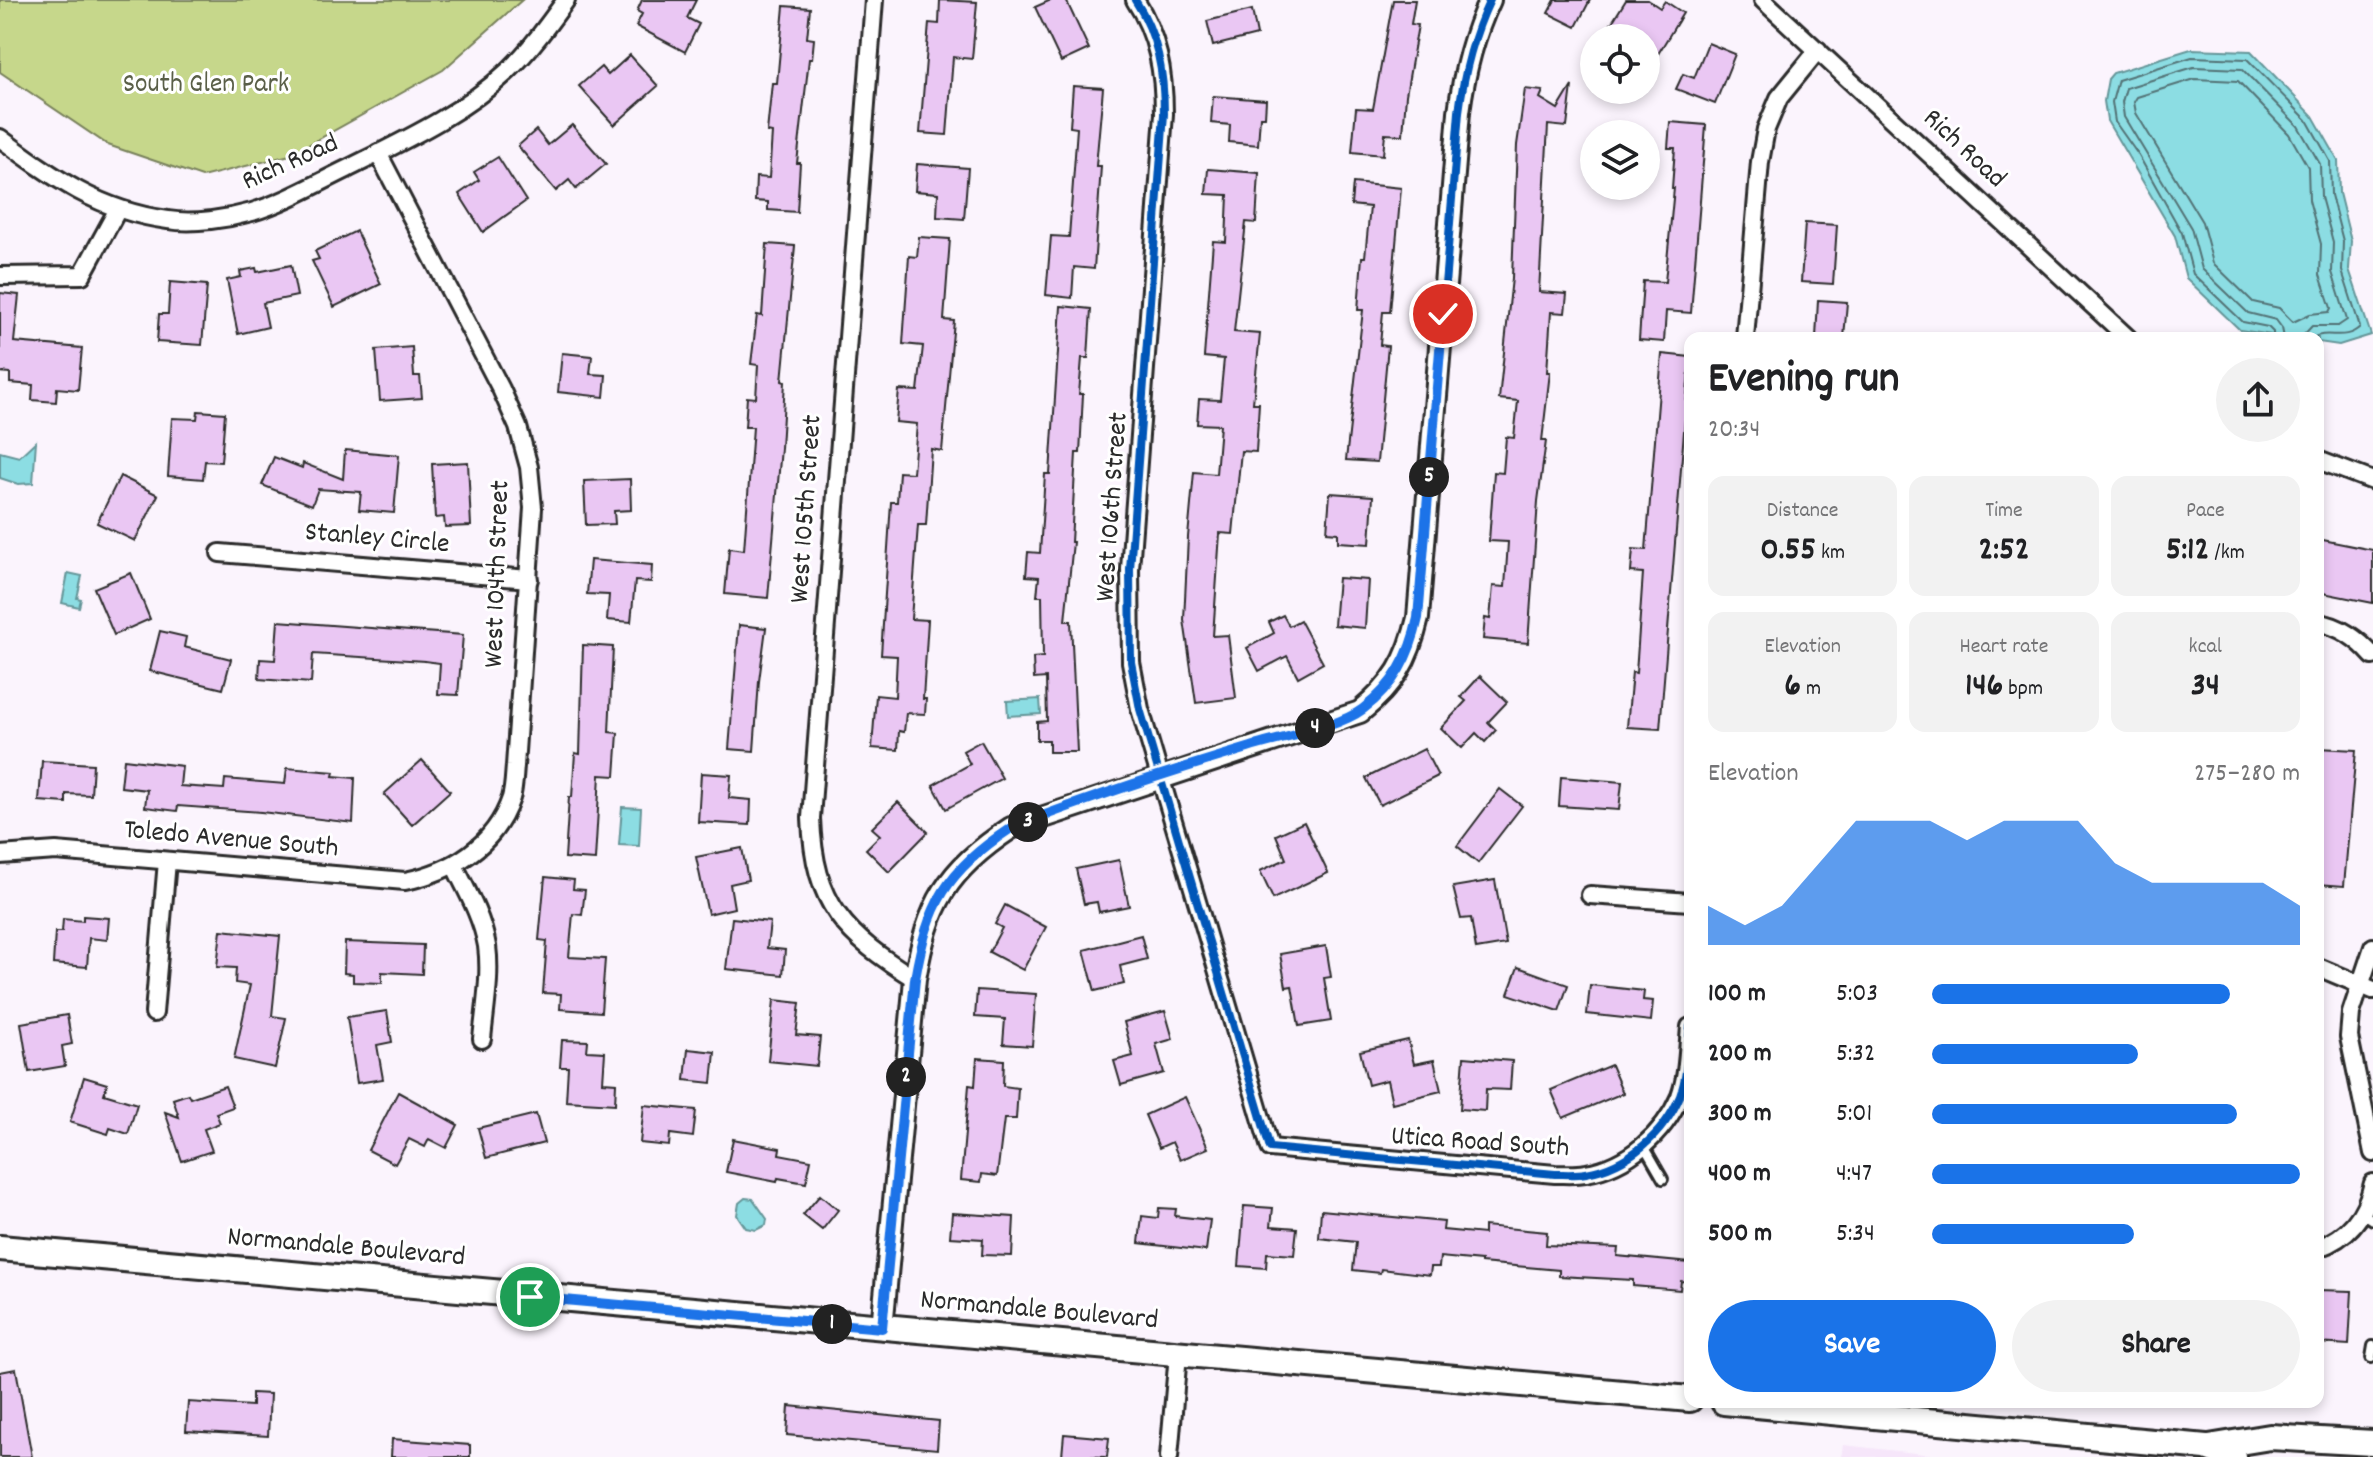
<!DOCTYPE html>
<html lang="en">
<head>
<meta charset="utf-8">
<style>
	body { margin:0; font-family:Dekko,sans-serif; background:#f2f2f2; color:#202124; height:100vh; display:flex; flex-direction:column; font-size:30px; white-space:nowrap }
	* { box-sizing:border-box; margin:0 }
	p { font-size:26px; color:#757577 }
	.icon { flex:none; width:44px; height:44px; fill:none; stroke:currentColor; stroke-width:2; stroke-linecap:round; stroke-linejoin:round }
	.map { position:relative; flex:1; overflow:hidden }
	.details { position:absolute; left:1684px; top:332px; width:640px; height:1076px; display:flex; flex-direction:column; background:#fff; border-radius:16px; box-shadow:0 4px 12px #0003 }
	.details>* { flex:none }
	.buttons { position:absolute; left:1580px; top:24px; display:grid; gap:16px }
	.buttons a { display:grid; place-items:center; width:80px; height:80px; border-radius:50%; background:#fff; box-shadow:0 4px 12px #0003; font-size:40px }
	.pin { position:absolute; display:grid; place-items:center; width:68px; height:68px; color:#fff; margin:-34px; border:4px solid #fff; border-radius:50%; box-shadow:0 2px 8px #0007 }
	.km { position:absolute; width:40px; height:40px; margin:-20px; border-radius:50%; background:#222; color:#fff; font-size:22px; line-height:40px; text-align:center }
	.round { display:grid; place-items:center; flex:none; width:84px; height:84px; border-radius:42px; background:#f2f2f2 }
	.head { display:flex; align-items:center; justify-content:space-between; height:136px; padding:0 24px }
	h1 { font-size:44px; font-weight:800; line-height:60px }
	.stats { display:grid; grid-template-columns:repeat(3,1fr); gap:12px; height:136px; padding:8px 24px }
	.stats div { display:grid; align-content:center; border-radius:16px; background:#f2f2f2; text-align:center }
	.stats b { font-size:34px; font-weight:800 }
	.stats small { font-size:22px; font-weight:400 }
	.stats p { font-size:22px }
	.chart { height:224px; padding:16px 24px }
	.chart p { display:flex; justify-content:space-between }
	.chart svg { width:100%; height:144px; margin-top:8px; fill:#1a73e8; opacity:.7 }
	.action { display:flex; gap:16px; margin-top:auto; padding:16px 24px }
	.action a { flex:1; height:92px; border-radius:48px; background:#1a73e8; color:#fff; font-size:32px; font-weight:800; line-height:92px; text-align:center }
	.action a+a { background:#f2f2f2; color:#202124 }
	ul { padding:0 24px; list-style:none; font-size:26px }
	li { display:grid; grid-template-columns:128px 96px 1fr; align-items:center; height:60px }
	li i { height:20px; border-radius:10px; background:#1a73e8 }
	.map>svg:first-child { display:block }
</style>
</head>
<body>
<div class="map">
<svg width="2373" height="1457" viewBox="0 0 2373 1457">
	<rect width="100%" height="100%" fill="#fbf4fd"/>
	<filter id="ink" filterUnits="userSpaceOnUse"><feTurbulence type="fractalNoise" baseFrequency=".0125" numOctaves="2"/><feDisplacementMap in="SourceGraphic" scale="16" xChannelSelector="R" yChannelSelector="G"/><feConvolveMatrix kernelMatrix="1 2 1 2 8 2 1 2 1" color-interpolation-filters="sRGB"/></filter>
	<g filter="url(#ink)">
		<path fill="#f6e6fa" d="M1843 1445 1951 1457H1841Z"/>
		<path fill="#c6d78b" stroke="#78815b" stroke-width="2" d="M0 0H522L443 70 290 155 202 177 108 145 0 72Z"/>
		<g fill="#8cdde3" stroke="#659699" stroke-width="2">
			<path d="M2191 49 2251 51 2313 116 2338 160 2339 193 2351 241 2349 269 2371 335 2339 345 2318 342V338H2291L2240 330 2186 278 2175 236 2107 121 2104 101 2108 79 2113 73Z"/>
			<path d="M36 441 33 483 18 484 0 478V452L19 457Z"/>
			<path d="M68 573 82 576 77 598 81 599 79 607 62 603Z"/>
			<path d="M1040 699 1041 714 1008 716 1007 701Z"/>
			<path d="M622 807 641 808 639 846 619 845Z"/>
			<path d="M745 1198 753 1199 767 1219 766 1225 756 1230 746 1228 737 1215 739 1203Z"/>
		</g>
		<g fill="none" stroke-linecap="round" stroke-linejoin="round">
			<g stroke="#527275" stroke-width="2">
				<path d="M2195 79 2238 81 2289 134 2308 167 2309 200 2321 244 2320 275 2331 308 2329 312 2310 314 2293 322 2279 308 2253 302 2213 263 2202 222 2136 113 2134 102 2137 97Z"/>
				<path d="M2273 338V332L2268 327 2243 322 2193 274 2182 233 2139 156 2115 122 2112 102 2118 80 2192 57 2247 59 2307 120 2330 161 2331 195 2343 241 2342 271 2360 327C2344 342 2328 329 2312 338"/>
				<path d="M2284 338 2282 328 2276 320 2248 313 2202 269 2191 228 2124 117 2122 102 2126 88 2194 67 2242 69 2298 126 2320 164 2321 197 2333 242 2332 272 2347 320 2338 326H2312L2301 338"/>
			</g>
		</g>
		<g fill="#eac7f3" stroke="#2b2b2b" stroke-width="2">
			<path d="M642 0H696L687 18 699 24 685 52 636 26 642 14 637 11Z"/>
			<path d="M940 0 977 2 972 59 953 57 947 135 920 133 929 23 939 24Z"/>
			<path d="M1051 0H1066L1089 49 1061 62 1035 7Z"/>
			<path d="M1393 0H1415L1411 24 1418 25 1406 95 1403 135 1385 134 1383 155 1352 152 1356 108 1373 109Z"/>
			<path d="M1555 0H1590L1576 27 1548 13Z"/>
			<path d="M1626 0H1648L1660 8 1665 1 1683 13 1658 54 1646 47V38H1615L1606 32Z"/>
			<path d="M784 6 810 8 807 38 814 39 812 59H809L797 163H800L797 212 768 210V202L755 201 756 177 769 178 772 133 767 132 772 83H777Z"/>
			<path d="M1252 10 1257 35 1213 46 1207 21Z"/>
			<path d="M1708 43 1735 54 1715 104 1676 89 1683 74 1694 78Z"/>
			<path d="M630 55 658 86 614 125 579 86 601 67 608 75Z"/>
			<path d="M1073 86 1103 88 1096 166H1101L1094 269 1074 267 1072 298 1046 295 1051 236 1069 237 1077 128 1070 127Z"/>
			<path d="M1572 86 1567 127 1548 125 1539 292 1567 294 1565 313 1551 312 1547 372H1550L1542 441H1546L1538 501 1528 643 1483 639 1485 618 1490 619 1493 586 1505 587 1508 542 1489 541 1494 472 1503 473 1506 437 1514 438 1518 401 1499 399 1512 278 1517 145 1525 89 1543 91 1540 98 1558 109Z"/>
			<path d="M1213 96 1266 100 1265 117H1260L1258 145 1229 142 1230 125 1211 123Z"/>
			<path d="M1670 122 1706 125 1691 313 1666 311 1664 342 1639 340 1643 281 1665 282 1674 188H1672L1675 148H1668Z"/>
			<path d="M572 125 606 164 576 189 569 180 556 191 518 146 536 130 548 145Z"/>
			<path d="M498 157 526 201 483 232 459 194 479 180 474 172Z"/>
			<path d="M917 164 968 168 964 219 937 217 938 193 915 191Z"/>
			<path d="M1208 169 1259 173 1256 223 1246 222 1234 332 1260 334 1253 403H1259L1256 452 1241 451 1233 534 1220 533 1213 636 1228 635 1236 698 1196 703 1184 620 1188 537 1194 472 1216 474 1220 425 1197 424 1199 399 1220 400 1224 359 1204 357 1213 241 1226 242 1228 195 1206 194Z"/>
			<path d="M1353 183 1401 188 1390 312H1383L1380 345 1388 346 1377 462 1346 460 1363 310H1358L1362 257H1365L1370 207 1351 205Z"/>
			<path d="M1805 223 1837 225 1833 284 1801 282Z"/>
			<path d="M356 231 381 284 334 307 312 261 319 259 315 251Z"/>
			<path d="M919 237 950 239 944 320 954 321 942 451 931 449 926 525H918L911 619 928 620 923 699H926L925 714 906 713 904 732 899 731 898 750 872 748 876 695 895 697 897 656 881 655 891 502H897L899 472 913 473 917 424 896 422 899 390 918 391 923 346 903 344 909 256 917 257Z"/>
			<path d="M767 244 795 246 782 381 785 382 781 448 768 598 725 594 729 548 744 550 753 427H745L747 397 756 398 758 365 751 364 757 315 762 316Z"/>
			<path d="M291 265 297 296 263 303 268 327 238 334 227 280 241 277 240 271 256 268 257 272Z"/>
			<path d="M170 282 207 285 202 345 157 342 159 314H168Z"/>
			<path d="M0 293 19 295 14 342 82 348 78 390 57 388 56 402 32 400 33 385 10 383V373L0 372Z"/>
			<path d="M1818 300 1847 302 1844 338H1816Z"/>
			<path d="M1061 306 1091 309 1088 358H1082L1079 394H1083L1080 453H1076L1071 542H1073L1065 621H1071L1077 752H1049V740H1037V722L1047 721 1046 678 1034 679 1033 658 1043 657 1042 596H1037L1039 577 1026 576 1028 552 1040 553 1045 474H1050Z"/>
			<path d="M412 347 414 376H420L422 398 380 401 376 350Z"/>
			<path d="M562 353 592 356 590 374 606 375 604 397 558 392Z"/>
			<path d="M1662 354 1690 357 1660 729 1627 727 1632 672 1636 673 1643 573 1631 572 1633 549 1646 550Z"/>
			<path d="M198 411 225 413 221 462 205 461 203 479 168 476 172 418 197 419Z"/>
			<path d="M345 450 399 455 394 513 359 510 361 492 318 489 312 505 262 485 274 457 302 468 303 463 343 479Z"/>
			<path d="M468 462 471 526 445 527 444 517 435 518 432 464Z"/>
			<path d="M120 476 158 495 135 541 97 523Z"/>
			<path d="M630 479 631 510 614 511 615 524 586 525 584 481Z"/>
			<path d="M1330 493 1373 496 1370 544 1338 542V533L1327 532Z"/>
			<path d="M2318 539 2373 550V603L2318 592Z"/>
			<path d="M590 560 652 565 651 582 635 581 631 622 607 620 609 595 587 594Z"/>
			<path d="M131 573 150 619 114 635 94 588Z"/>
			<path d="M1338 578 1368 580 1365 628 1334 625Z"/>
			<path d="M1283 615 1289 626 1300 620 1323 663 1298 677 1287 656 1259 671 1247 648 1274 633 1269 622Z"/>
			<path d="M278 621 463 635 458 695 438 694 440 663 425 661 313 654 311 683 259 679 260 659 275 660Z"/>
			<path d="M739 625 766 628 759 681 754 751 729 749Z"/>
			<path d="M160 631 186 637 184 647 231 659 223 689 150 671Z"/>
			<path d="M583 645 613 647 609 732 618 733 615 776 600 775 595 860 565 858 569 797H572L575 753 580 754Z"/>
			<path d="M1480 676 1507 702 1488 722 1496 730 1485 742 1476 733 1462 748 1441 728 1466 701 1461 697Z"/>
			<path d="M981 741 1002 778 946 809 933 785 970 764 963 751Z"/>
			<path d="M2318 748 2356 750 2344 886 2318 884Z"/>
			<path d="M1424 749 1438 776 1380 805 1366 778Z"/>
			<path d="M124 759 182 766 180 786 224 789 225 779 285 784 287 768 334 772 333 776 355 778 353 823 261 812 178 806 177 811 145 807 147 790 121 787Z"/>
			<path d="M422 760 450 791 412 825 384 794Z"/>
			<path d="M42 761 93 764 91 795 66 794V803L39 801Z"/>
			<path d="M701 773 731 775 729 798 751 800 750 825 698 822Z"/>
			<path d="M1561 777 1622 782 1619 810 1559 806Z"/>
			<path d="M1500 789 1522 806 1478 863 1457 846Z"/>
			<path d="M898 802 928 832 889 872 866 849 880 835 872 828Z"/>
			<path d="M1304 822 1328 873 1273 899 1260 871 1286 859 1276 835Z"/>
			<path d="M742 848 748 880 730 884 734 908 708 914 696 857Z"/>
			<path d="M1119 860 1129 906 1099 912 1097 902 1084 904 1076 869Z"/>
			<path d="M545 877 574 880 573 889 585 890 582 915 573 914 569 957 605 959 601 1012 560 1009 561 994 543 993 547 941 539 940Z"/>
			<path d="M1495 880 1506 944 1476 949 1471 918 1461 919 1453 887Z"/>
			<path d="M1005 905 1046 927 1023 970 989 952 1002 928 995 924Z"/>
			<path d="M83 916 109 918 107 940 89 938 87 967 53 964 55 932H62L63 919 83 921Z"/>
			<path d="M732 918 770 922 767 948 785 950 783 975 726 969Z"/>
			<path d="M221 930 280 936 272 1016 286 1018 275 1068 234 1059 250 985 235 983 236 968 217 967Z"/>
			<path d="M1141 935 1147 959 1120 966 1124 984 1095 991 1084 950Z"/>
			<path d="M345 942 423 945 422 974 382 972V983L353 982V974L344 973Z"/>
			<path d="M1326 946 1331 977 1324 978 1331 1021 1299 1026 1292 986 1286 987 1280 954Z"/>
			<path d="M1518 967 1568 985 1559 1011 1508 994Z"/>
			<path d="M1590 985 1644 991 1643 1000 1653 1001 1651 1021 1587 1014Z"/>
			<path d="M977 990 1036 994 1032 1046 1003 1044 1005 1019 975 1017Z"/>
			<path d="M774 1000 800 1003 796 1035 820 1037 817 1066 768 1061Z"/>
			<path d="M387 1011 392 1042 377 1045 383 1079 357 1083 347 1017Z"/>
			<path d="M1165 1011 1173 1039 1156 1044 1164 1073 1121 1085 1114 1061 1133 1056 1124 1022Z"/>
			<path d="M67 1015 72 1044 62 1046 65 1066 29 1072 21 1023Z"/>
			<path d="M562 1040 588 1041 587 1051 605 1052 603 1082 616 1083 615 1104 566 1101 568 1067H560Z"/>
			<path d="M1408 1040 1414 1064 1434 1060 1441 1091 1392 1103 1387 1080 1368 1085 1360 1051Z"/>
			<path d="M688 1049 715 1052 712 1083 685 1080Z"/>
			<path d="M1464 1057 1512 1061 1510 1090 1486 1089 1485 1111 1460 1109Z"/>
			<path d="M977 1058 1004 1060 1003 1086 1018 1088 1016 1119H1004L997 1176 982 1174 981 1182 961 1180 969 1085 975 1086Z"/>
			<path d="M1611 1065 1623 1093 1563 1118 1551 1090Z"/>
			<path d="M84 1077 107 1084 104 1094 137 1104 128 1134 110 1128 108 1134 70 1122Z"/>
			<path d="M225 1086 233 1107 216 1113 220 1123 204 1129 212 1151 182 1161 165 1112 179 1117 173 1099 188 1094 190 1098Z"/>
			<path d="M398 1092 458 1125 446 1148 429 1139 425 1147 409 1139 395 1164 368 1150Z"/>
			<path d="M1185 1097 1208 1148 1180 1160 1172 1142 1159 1148 1145 1115Z"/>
			<path d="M644 1105 696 1110 693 1137 670 1134 669 1146 640 1143Z"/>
			<path d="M536 1114 544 1143 486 1158 478 1128Z"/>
			<path d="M733 1139 780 1148 779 1154 811 1160 806 1183 778 1178 777 1182 726 1172Z"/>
			<path d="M820 1195 838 1210 822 1230 803 1215Z"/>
			<path d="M1244 1206 1273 1208 1271 1226 1297 1228 1294 1255 1267 1253 1266 1268 1239 1266Z"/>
			<path d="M1159 1208 1176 1209 1175 1216 1210 1220 1206 1251 1139 1243 1142 1216 1158 1218Z"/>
			<path d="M1321 1210 1444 1222 1443 1230 1484 1234V1226L1547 1232 1546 1245 1618 1248 1617 1256 1690 1263V1282L1681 1281 1680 1290 1633 1286V1280L1559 1276V1270L1481 1263V1261L1440 1257 1439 1267H1431L1430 1275 1381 1269 1380 1273 1353 1270 1356 1242 1319 1238Z"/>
			<path d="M952 1213 1014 1217 1012 1256 982 1255 983 1239 950 1237Z"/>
			<path d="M2318 1290 2352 1291 2349 1345 2318 1343Z"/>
			<path d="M16 1369 32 1457H0V1372Z"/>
			<path d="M252 1393 270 1394 268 1436 186 1431 188 1402 252 1406Z"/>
			<path d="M789 1406 939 1421 937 1449 787 1435Z"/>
			<path d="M1064 1434 1109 1438 1107 1457 1062 1456Z"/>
			<path d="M392 1439 470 1445V1457H391Z"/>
		</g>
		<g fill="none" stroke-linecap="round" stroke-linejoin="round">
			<g stroke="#2b2b2b" stroke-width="14">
				<g id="service">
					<path d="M1644 1146 1663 1179"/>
					<path d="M2362 1213 2373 1220"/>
					<path d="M2371 1358 2373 1346"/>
				</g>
			</g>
			<g stroke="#2b2b2b" stroke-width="22">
				<g id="minor">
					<path d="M874 0 811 818C814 905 845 935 915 979"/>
					<path d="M1135 0C1158 35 1164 73 1164 114L1130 569 1131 662 1140 709 1270 1148 1555 1174C1565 1174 1576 1175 1586 1173 1628 1166 1664 1134 1680 1096 1688 1074 1688 1049 1690 1027"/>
					<path d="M1763 0 2128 338"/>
					<path d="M0 138C54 178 99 211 168 220 194 224 227 219 252 212 285 202 316 184 347 169 403 141 462 114 508 71 530 50 548 25 566 0"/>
					<path d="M0 276 82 275 118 209"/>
					<path d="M1745 338 1760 162 1766 129 1779 98 1818 50"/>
					<path d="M2318 460 2373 481"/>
					<path d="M220 553 529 579"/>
					<path d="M2318 623C2339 625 2359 640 2373 656"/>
					<path d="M0 855 56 851 405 881C451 872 495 846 511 798 514 788 514 776 515 766L533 508 529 467 518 427 501 389 378 153"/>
					<path d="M454 865C467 891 482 917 487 946 491 976 485 1008 482 1039"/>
					<path d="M1590 895 1690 902"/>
					<path d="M2373 947 2351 1013 2349 1037 2373 1153"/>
					<path d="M2318 967 2373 990"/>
					<path d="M154 1013 167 861"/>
					<path d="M2318 1248C2349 1237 2366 1215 2373 1183"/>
					<path d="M1169 1457 1178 1354"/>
				</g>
			</g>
			<g stroke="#2b2b2b" stroke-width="26">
				<path id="tertiary" d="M882 1328 915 979C928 904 946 871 1011 828L1360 712C1394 684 1408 661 1418 618L1459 112C1464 72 1473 36 1490 0"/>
			</g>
			<g stroke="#2b2b2b" stroke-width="30">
				<g id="secondary">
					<path d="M0 1248 1690 1399"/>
					<path d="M1724 1402 2206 1447 2233 1457"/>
					<path d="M2209 1447 2270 1437 2373 1443"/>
				</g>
			</g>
			<use href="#service" stroke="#fff" stroke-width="8"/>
			<use href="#minor" stroke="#fff" stroke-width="16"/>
			<use href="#tertiary" stroke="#fff" stroke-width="20"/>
			<use href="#secondary" stroke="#fff" stroke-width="24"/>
			<g stroke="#fff" stroke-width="13">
				<g id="cycleway">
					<path d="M1135 0C1158 35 1164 73 1164 114L1130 569 1131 662 1140 709 1270 1148 1555 1174C1565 1174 1576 1175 1586 1173 1628 1166 1664 1134 1680 1096 1688 1074 1688 1049 1690 1027"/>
					<path d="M882 1328 915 979C928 904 946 871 1011 828L1360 712C1394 684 1408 661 1418 618L1459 112C1464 72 1473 36 1490 0"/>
				</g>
			</g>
			<use href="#cycleway" stroke="#0057b8" stroke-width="8"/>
		</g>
	</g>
	<g fill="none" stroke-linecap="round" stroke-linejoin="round" filter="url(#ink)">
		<g stroke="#fff" stroke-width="16">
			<path id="route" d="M530 1297 882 1328 915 979C928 904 946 871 1011 828 1088 798 1168 772 1248 748 1279 738 1338 728 1363 709 1394 686 1410 656 1418 618L1443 314"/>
		</g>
		<use href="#route" stroke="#1a73e8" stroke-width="10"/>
	</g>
	<g text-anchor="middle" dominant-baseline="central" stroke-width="6" stroke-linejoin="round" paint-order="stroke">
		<g font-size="28" fill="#5a5f48" stroke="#fff">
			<text x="206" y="86">South Glen Park</text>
		</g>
		<g font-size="28" fill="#2b2b2b" stroke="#fff">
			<text transform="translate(1963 150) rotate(43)">Rich Road</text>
			<text transform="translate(291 164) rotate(-24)">Rich Road</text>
			<text transform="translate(1114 507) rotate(-86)">West 106th Street</text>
			<text transform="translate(808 509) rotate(-86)">West 105th Street</text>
			<text transform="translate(377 540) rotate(5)">Stanley Circle</text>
			<text transform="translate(499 574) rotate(-88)">West 104th Street</text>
			<text transform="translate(231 841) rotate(5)">Toledo Avenue South</text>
			<text transform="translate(1480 1144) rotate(4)">Utica Road South</text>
			<text transform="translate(346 1249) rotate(5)">Normandale Boulevard</text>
			<text transform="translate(1039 1312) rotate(5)">Normandale Boulevard</text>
		</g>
	</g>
</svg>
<div class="buttons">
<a><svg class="icon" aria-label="locate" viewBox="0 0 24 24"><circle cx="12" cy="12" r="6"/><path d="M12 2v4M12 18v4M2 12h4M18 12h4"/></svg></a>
<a><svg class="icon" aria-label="layers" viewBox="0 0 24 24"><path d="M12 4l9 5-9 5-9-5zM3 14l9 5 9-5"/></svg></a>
</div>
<div class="pin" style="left:530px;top:1297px;background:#1e9e55"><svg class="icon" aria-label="arrive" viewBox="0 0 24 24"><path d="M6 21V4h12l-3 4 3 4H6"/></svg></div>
<div class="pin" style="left:1443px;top:314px;background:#d93025"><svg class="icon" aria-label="check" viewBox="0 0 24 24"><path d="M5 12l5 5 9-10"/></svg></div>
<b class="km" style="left:832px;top:1324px">1</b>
<b class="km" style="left:906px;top:1077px">2</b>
<b class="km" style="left:1028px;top:822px">3</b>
<b class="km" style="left:1315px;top:728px">4</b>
<b class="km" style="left:1429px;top:477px">5</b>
<section class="details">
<div class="head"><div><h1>Evening run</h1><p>20:34</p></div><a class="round"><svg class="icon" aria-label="share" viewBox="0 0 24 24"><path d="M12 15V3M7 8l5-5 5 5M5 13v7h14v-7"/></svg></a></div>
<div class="stats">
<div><p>Distance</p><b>0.55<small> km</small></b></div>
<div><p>Time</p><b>2:52</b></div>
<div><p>Pace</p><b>5:12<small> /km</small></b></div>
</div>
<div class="stats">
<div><p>Elevation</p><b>6<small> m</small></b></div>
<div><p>Heart rate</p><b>146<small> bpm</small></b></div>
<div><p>kcal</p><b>34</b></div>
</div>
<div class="chart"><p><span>Elevation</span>275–280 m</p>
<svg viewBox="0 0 160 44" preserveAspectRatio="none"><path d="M0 44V32L10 38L20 32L30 19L40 6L50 6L60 6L70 12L80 6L90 6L100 6L110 19L120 25L130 25L140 25L150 25L160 32V44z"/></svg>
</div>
<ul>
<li><b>100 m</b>5:03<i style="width:81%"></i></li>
<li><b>200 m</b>5:32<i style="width:56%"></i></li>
<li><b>300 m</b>5:01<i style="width:83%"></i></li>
<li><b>400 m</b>4:47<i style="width:100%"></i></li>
<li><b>500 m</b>5:34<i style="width:55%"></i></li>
</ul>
<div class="action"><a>Save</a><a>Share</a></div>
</section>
</div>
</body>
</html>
